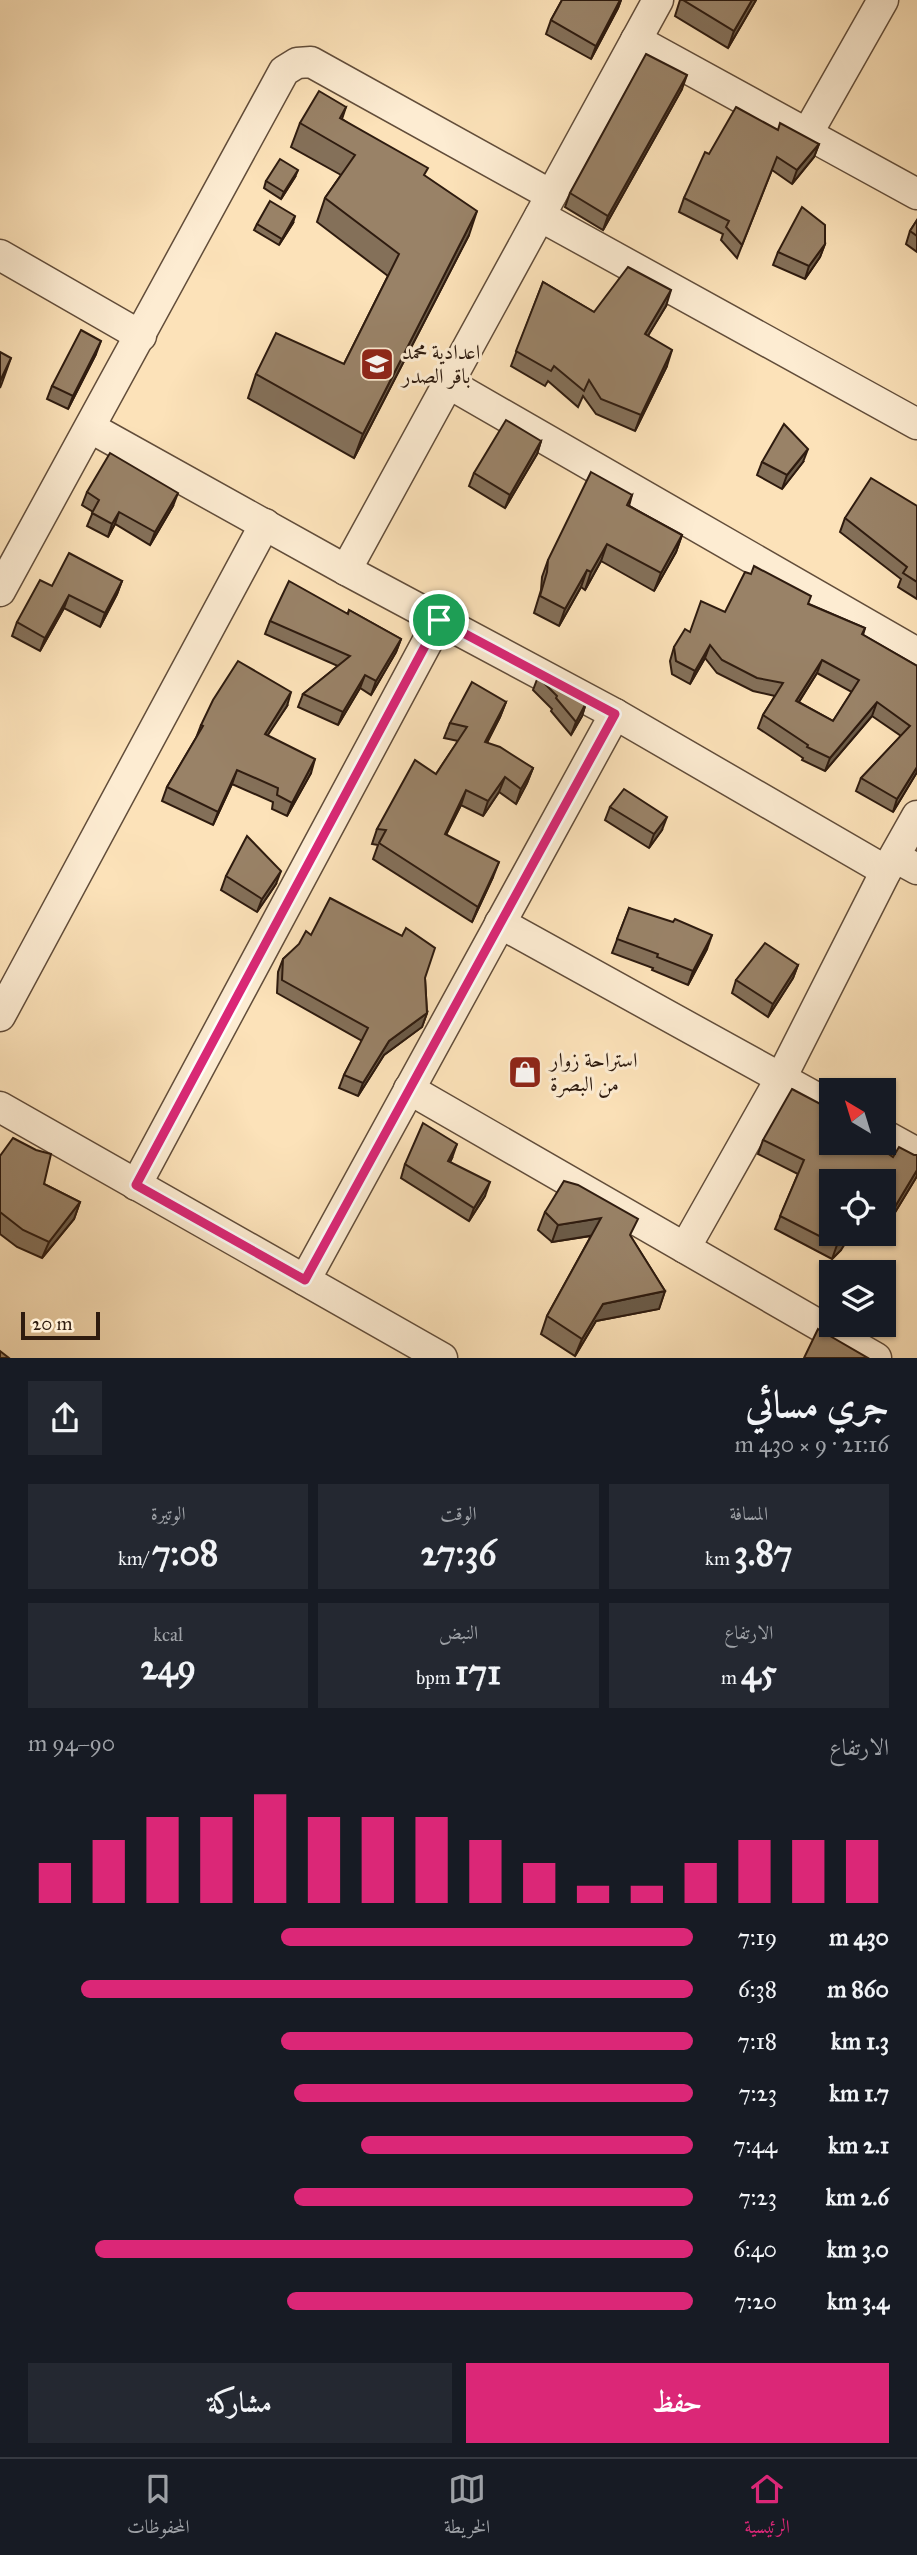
<!DOCTYPE html>
<html lang="ar">
<head>
<meta charset="utf-8">
<style>
	body { margin:0; font-family:"IM FELL Great Primer",Amiri,serif; background:#242831; color:#f1f3f6; direction:rtl; height:100vh; display:flex; flex-direction:column; font-size:26px; white-space:nowrap }
	* { box-sizing:border-box; margin:0 }
	p { font-size:23px; color:#9ea1a6 }
	.icon { flex:none; width:38px; height:38px; fill:none; stroke:currentColor; stroke-width:2; stroke-linecap:round; stroke-linejoin:round }
	.map { position:relative; height:1358px; overflow:hidden; direction:ltr }
	.details { display:flex; flex-direction:column; background:#171b24; flex:1 }
	.details>* { flex:none }
	.needle { width:46px; rotate:322deg }
	.buttons { position:absolute; left:819px; top:1078px; display:grid; gap:14px }
	.buttons a { display:grid; place-items:center; width:77px; height:77px; border-radius:0px; background:#171b24; box-shadow:0 2px 5px #0004; font-size:35px }
	.scale { position:absolute; left:21px; bottom:18px; width:79px; box-sizing:border-box; padding-left:7px; border:4px solid #2e1b0f; border-top:0; font-size:19px; line-height:24px; white-space:nowrap; color:#2e1b0f; -webkit-text-stroke:5px #fdecd2; paint-order:stroke }
	.pin { position:absolute; display:grid; place-items:center; width:60px; height:60px; color:#fff; margin:-30px; border:4px solid #fff; border-radius:50%; box-shadow:0 2px 7px #0007 }
	.round { display:grid; place-items:center; flex:none; width:74px; height:74px; border-radius:0px; background:#242831 }
	.overview { display:flex; align-items:center; justify-content:space-between; height:119px; padding:0 28px }
	h1 { font-size:38px; font-weight:700; line-height:52px }
	.metrics { display:grid; grid-template-columns:repeat(3,1fr); gap:10px; height:119px; padding:7px 28px }
	.metrics div { display:grid; align-content:center; border-radius:0px; background:#242831; text-align:center }
	.metrics b { font-size:35px; font-weight:700 }
	.metrics small { font-size:19px; font-weight:400 }
	.metrics p { font-size:19px }
	.chart { height:196px; padding:14px 28px }
	.chart p { display:flex; justify-content:space-between }
	.chart svg { width:100%; height:126px; margin-top:7px; stroke:#db2777; stroke-width:6 }
	.cta { display:flex; gap:14px; margin-top:auto; padding:14px 28px }
	.cta a { flex:1; height:80px; border-radius:0px; background:#db2777; color:#fff; font-size:28px; font-weight:700; line-height:80px; text-align:center }
	.cta a+a { background:#242831; color:#f1f3f6 }
	ul { padding:0 28px; list-style:none; font-size:23px }
	li { display:grid; grid-template-columns:112px 84px 1fr; align-items:center; height:52px }
	li i { height:18px; border-radius:9px; background:#db2777 }
	.tab-bar { display:flex; justify-content:space-around; align-items:center; height:98px; border-top:2px solid #363941; background:#171b24; font-size:19px; color:#9ea1a6 }
	.tab-bar a { display:grid; justify-items:center; gap:4px }
	.tab-bar .current { color:#db2777 }
	.map>svg:first-child { display:block }
</style>
</head>
<body>
<div class="map">
<svg width="917" height="1358" viewBox="0 0 917 1358">
	<rect width="100%" height="100%" fill="#fce2b9"/>
	<filter id="stains"><feTurbulence type="fractalNoise" baseFrequency=".00286" numOctaves="4"/><feColorMatrix values="0 0 0 0 .2 0 0 0 0 .09 0 0 0 0 .02 0 0 0 .5 -.17"/></filter>
	<radialGradient id="worn" r=".72"><stop offset=".6" stop-color="#630" stop-opacity="0"/><stop offset="1" stop-color="#630" stop-opacity=".3"/></radialGradient>
	<g fill="none" stroke-linecap="round" stroke-linejoin="round">
		<g stroke="#624d3a" stroke-width="33">
			<g id="minor">
				<path d="M636 40 917 194"/>
				<path d="M807 134 883 0"/>
				<path d="M540 216 917 424"/>
				<path d="M0 255 141 336"/>
				<path d="M448 383 917 653"/>
				<path d="M91 428 346 570 615 714 886 871 917 816"/>
				<path d="M346 570 658 0"/>
				<path d="M0 591 284 71 297 63 311 62 551 195"/>
				<path d="M895 857 917 869"/>
				<path d="M500 923 831 1106"/>
				<path d="M0 1016 265 524"/>
				<path d="M409 1089 876 1358"/>
				<path d="M0 1107 442 1358"/>
				<path d="M884 1135 917 1153"/>
				<path d="M136 1185 439 620"/>
				<path d="M685 1248 781 1078 886 871"/>
				<path d="M305 1280 615 714"/>
			</g>
		</g>
		<use href="#minor" stroke="#fdecd2" stroke-width="30"/>
	</g>
	<g fill="#847059" stroke="#2e1b0f" stroke-width="2" fill-rule="evenodd">
		<path d="M562 0H621L618 8 591 59 546 34 551 20Z"/>
		<path d="M680 0H756L728 48 675 16Z"/>
		<path d="M682 89 603 230 565 207 570 193Z"/>
		<path d="M346 107 342 119 425 176 469 235 354 458 248 398 256 374 344 364 388 276 317 222 325 198 341 175 291 147 300 123Z"/>
		<path d="M777 130 819 144 814 157 792 184 772 170 737 258 721 240 723 234 679 212 684 198 709 154Z"/>
		<path d="M295 177 281 199 264 188 266 181Z"/>
		<path d="M917 220V252L906 244 910 231Z"/>
		<path d="M293 223 279 245 254 230 257 224Z"/>
		<path d="M825 244 820 257 805 279 773 265 778 252Z"/>
		<path d="M543 282 594 312 666 306 648 335 667 366 635 431 596 414 583 396 578 407 548 381 545 386 511 366Z"/>
		<path d="M96 354 68 409 47 399 52 386Z"/>
		<path d="M541 441 537 454 505 508 469 486 474 473Z"/>
		<path d="M762 462H803L782 489 757 475Z"/>
		<path d="M87 492 173 506 150 545 115 524 108 537 87 526 93 512 82 505Z"/>
		<path d="M632 495 629 506 682 535 676 552 654 591 601 561 585 590 581 587 559 626 534 613 541 590 542 577 548 560Z"/>
		<path d="M917 506V599L898 587 901 579 840 532 845 518Z"/>
		<path d="M122 581 117 594 100 627 64 608 40 651 12 636 17 622 52 586Z"/>
		<path d="M809 604 865 628 863 635 917 666V772L893 812 856 791 861 778 901 736 872 716 825 771 802 760 803 758 758 728 763 715 775 696 753 691 717 673 705 658 690 684 672 674 670 661 674 647 690 632 725 612ZM817 673 852 692 833 721 799 702Z"/>
		<path d="M349 610 401 639 396 652 371 695 360 688 338 725 298 707 303 694 338 666 265 634 270 621 348 613Z"/>
		<path d="M538 677 586 703 582 716 571 735 551 711 552 709 533 690Z"/>
		<path d="M506 702 500 717 487 743 533 768 527 783 516 804 499 792 483 816 461 805 446 834 493 877 472 922 373 859 378 845 372 844 377 829 436 774 458 741 444 738 450 723Z"/>
		<path d="M287 706 267 735 311 773 287 816 272 809 273 802 232 784 213 825 162 801 167 787 196 738 201 725Z"/>
		<path d="M610 807 662 830 649 848 605 820Z"/>
		<path d="M226 876 276 884 257 912 221 890Z"/>
		<path d="M629 908 707 949 688 985 652 970 653 968 612 953Z"/>
		<path d="M311 935 425 978 427 1013 422 1027 384 1055 358 1096 339 1088 344 1075 362 1041 277 993 278 972 283 959Z"/>
		<path d="M798 965 793 978 768 1017 732 993 736 980Z"/>
		<path d="M827 1110 893 1157 917 1155V1176L891 1219 884 1215V1181H831L841 1250 832 1259 775 1229 798 1174 758 1154 763 1140Z"/>
		<path d="M0 1156 44 1184 80 1202 74 1219 42 1258 17 1247 0 1234Z"/>
		<path d="M452 1158 450 1162 485 1196 469 1221 401 1178 405 1164Z"/>
		<path d="M545 1212 631 1237 665 1291 659 1309 596 1321 575 1356 541 1334 547 1316 591 1236 552 1242 538 1230Z"/>
	</g>
	<g fill="#6b5b48" stroke="#2e1b0f" stroke-width="2">
		<path d="M620 0H621L618 8 591 59 596 46Z"/>
		<path d="M752 0H756L728 48 734 31Z"/>
		<path d="M687 75 682 89 603 230 608 216Z"/>
		<path d="M819 144 814 157 792 184 797 170Z"/>
		<path d="M298 170 295 177 281 199 284 192Z"/>
		<path d="M477 211 469 235 354 458 363 434Z"/>
		<path d="M295 216 293 223 279 245 282 239Z"/>
		<path d="M825 244 820 257 805 279 809 266Z"/>
		<path d="M671 290 666 306 640 349 645 334Z"/>
		<path d="M101 341 96 354 68 409 73 396Z"/>
		<path d="M672 350 667 366 635 431 641 415Z"/>
		<path d="M11 358 2 383 0 388V381Z"/>
		<path d="M541 441 537 454 505 508 510 495Z"/>
		<path d="M808 449 803 462 782 489 787 475Z"/>
		<path d="M178 493 173 506 150 545 155 532Z"/>
		<path d="M119 512 115 524 108 537 112 524Z"/>
		<path d="M682 535 676 552 654 591 661 573Z"/>
		<path d="M607 544 601 561 585 590 591 572Z"/>
		<path d="M587 570 581 587 559 626 565 609Z"/>
		<path d="M122 581 117 594 100 627 105 613Z"/>
		<path d="M69 595 64 608 40 651 45 638Z"/>
		<path d="M401 639 396 652 371 695 376 681Z"/>
		<path d="M710 645 705 658 690 684 695 671Z"/>
		<path d="M822 660 817 673 791 714 796 701Z"/>
		<path d="M365 675 360 688 338 725 343 712Z"/>
		<path d="M291 692 287 706 260 747 265 734Z"/>
		<path d="M506 702 500 717 479 757 485 742Z"/>
		<path d="M877 702 872 716 825 771 830 758Z"/>
		<path d="M586 703 582 716 571 735 576 722Z"/>
		<path d="M315 759 311 773 287 816 292 803Z"/>
		<path d="M917 767V772L893 812 897 799Z"/>
		<path d="M533 768 527 783 516 804 521 789Z"/>
		<path d="M237 770 232 784 213 825 218 812Z"/>
		<path d="M505 777 499 792 483 816 488 801Z"/>
		<path d="M466 790 461 805 439 849 445 834Z"/>
		<path d="M667 817 662 830 649 848 654 834Z"/>
		<path d="M499 862 493 877 472 922 478 907Z"/>
		<path d="M281 871 276 884 257 912 262 899Z"/>
		<path d="M712 935 707 949 688 985 693 971Z"/>
		<path d="M798 965 793 978 768 1017 773 1004Z"/>
		<path d="M427 1013 422 1027 384 1055 358 1096 363 1083 389 1041Z"/>
		<path d="M457 1144 452 1158 443 1174 448 1161Z"/>
		<path d="M917 1170V1176L891 1219 896 1205Z"/>
		<path d="M490 1182 485 1196 469 1221 474 1208Z"/>
		<path d="M80 1202 74 1219 42 1258 49 1242Z"/>
		<path d="M601 1218 595 1235 552 1242 558 1225Z"/>
		<path d="M848 1234H851L841 1250 832 1259 837 1245Z"/>
		<path d="M665 1291 659 1309 596 1321 575 1356 582 1339 603 1304Z"/>
	</g>
	<g fill="#998267" stroke="#2e1b0f" stroke-width="2" fill-rule="evenodd">
		<path d="M562 0H620L596 46 551 20Z"/>
		<path d="M683 0H752L734 31Z"/>
		<path d="M646 54 687 75 608 216 570 193Z"/>
		<path d="M319 91 346 107 340 118 428 168 424 175 477 211 363 434 256 374 276 333 344 364 399 254 325 198 355 155 300 123Z"/>
		<path d="M736 107 778 130 780 123 819 144 797 170 777 157 742 245 726 227 729 221 684 198 705 152 709 154Z"/>
		<path d="M280 159 298 170 284 192 266 181Z"/>
		<path d="M270 201 295 216 282 239 257 224Z"/>
		<path d="M802 207 825 225V244L809 266 778 252Z"/>
		<path d="M917 220V236L910 231Z"/>
		<path d="M628 267 671 290 645 334 672 350 641 415 601 399 589 380 584 391 554 366 551 371 516 351 543 282 594 312Z"/>
		<path d="M81 330 101 341 73 396 52 386Z"/>
		<path d="M0 352 11 358 0 381Z"/>
		<path d="M506 420 541 441 510 495 474 473Z"/>
		<path d="M784 424 808 449 787 475 762 462Z"/>
		<path d="M110 453 178 493 155 532 119 512 112 524 92 513 99 500 87 492Z"/>
		<path d="M591 472 632 495 627 505 682 535 661 573 607 544 591 572 587 570 565 609 540 596 547 572 548 560Z"/>
		<path d="M871 478 917 506V582L903 573 907 567 845 518Z"/>
		<path d="M69 553 122 581 105 613 69 595 45 638 17 622 40 580 52 586Z"/>
		<path d="M754 566 811 596 808 604 865 628 862 634 917 666V767L897 799 861 778 910 726 877 702 830 758 807 747 808 745 763 715 783 683 757 678 722 660 710 645 695 671 676 661 674 647 685 629 690 632 701 601 725 612 745 572 751 574ZM822 660 859 680 833 721 796 701Z"/>
		<path d="M289 581 348 614 349 610 401 639 376 681 365 675 343 712 303 694 350 656 270 621Z"/>
		<path d="M238 661 291 692 265 734 315 759 292 803 277 795 278 788 237 770 218 812 167 787 203 726 201 725 213 700Z"/>
		<path d="M538 677 586 703 576 722 556 698 557 696Z"/>
		<path d="M472 682 506 702 485 742 500 747 533 768 521 789 505 777 488 801 466 790 445 834 499 862 478 907 379 843 386 830 377 829 415 760 436 774 467 727 450 723Z"/>
		<path d="M624 789 667 817 654 834 610 807Z"/>
		<path d="M247 836 281 871 262 899 226 876Z"/>
		<path d="M330 898 402 936 406 928 435 948 425 978 427 1013 389 1041 363 1083 344 1075 368 1028 282 980 283 959 299 944 306 931 311 935Z"/>
		<path d="M629 908 673 922 675 919 712 935 693 971 657 957 658 954 617 939Z"/>
		<path d="M765 943 798 965 773 1004 736 980Z"/>
		<path d="M792 1089 828 1108 827 1110 831 1113V1143H873L893 1157 899 1147 914 1155H917V1170L896 1205 884 1199V1181H831V1234H848L837 1245 780 1216 804 1160 763 1140Z"/>
		<path d="M423 1123 457 1144 448 1161 490 1182 474 1208 405 1164Z"/>
		<path d="M13 1138 36 1150 51 1154 44 1184 80 1202 49 1242 23 1230 0 1212V1156Z"/>
		<path d="M564 1181 578 1185 638 1219 630 1235 665 1291 603 1304 582 1339 547 1316 601 1218 558 1225 545 1212Z"/>
		<path d="M818 1329 868 1358H804Z"/>
		<path d="M0 1351 9 1358H0Z"/>
	</g>
	<g fill="none" stroke-linecap="round" stroke-linejoin="round">
		<g stroke="#fff" stroke-width="14">
			<path id="route" d="M439 620 615 714 305 1280 136 1185Z"/>
		</g>
		<use href="#route" stroke="#db2777" stroke-width="9"/>
	</g>
	<defs>
		<g id="school-square" transform="scale(1.75)"><rect x="-9" y="-9" width="18" height="18" rx="4" fill="#8f2418" stroke="#fdecd2"/><path d="M0-5L7-2L0 1L-7-2ZM-4 1L0 2.5L4 1V4Q0 6-4 4Z" fill="#fff"/></g>
		<g id="shop-square" transform="scale(1.75)"><rect x="-9" y="-9" width="18" height="18" rx="4" fill="#8f2418" stroke="#fdecd2"/><path d="M-5-2.5h2.3a2.7 3.5 0 0 1 5.4 0H5L5.5 6h-11ZM-1.5-2.5h3a1.5 2.3 0 0 0-3 0Z" fill="#fff"/></g>
	</defs>
	<g fill-rule="evenodd">
		<use href="#school-square" x="377" y="364"/>
		<use href="#shop-square" x="525" y="1072"/>
	</g>
	<g text-anchor="middle" dominant-baseline="central" stroke-width="6" stroke-linejoin="round" paint-order="stroke">
		<g font-size="21" fill="#2e1b0f" stroke="#fdecd2" text-anchor="start">
			<text x="402" y="352">اعدادية محمد<tspan x="402" dy="24">باقر الصدر</tspan></text>
			<text x="550" y="1060">استراحة زوار<tspan x="550" dy="24">من البصرة</tspan></text>
		</g>
	</g>
	<rect width="100%" height="100%" filter="url(#stains)"/>
	<rect width="100%" height="100%" fill="url(#worn)"/>
</svg>
<div class="buttons">
<a><svg class="needle" viewBox="-14 -14 28 28"><path d="M0-13l5 13h-10z" fill="#e53935"/><path d="M0 13l5-13h-10z" fill="#9ea1a6"/></svg></a>
<a><svg class="icon" aria-label="locate" viewBox="0 0 24 24"><circle cx="12" cy="12" r="6"/><path d="M12 2v4M12 18v4M2 12h4M18 12h4"/></svg></a>
<a><svg class="icon" aria-label="layers" viewBox="0 0 24 24"><path d="M12 4l9 5-9 5-9-5zM3 14l9 5 9-5"/></svg></a>
</div>
<div class="scale">20 m</div>
<div class="pin" style="left:439px;top:620px;background:#1e9e55"><svg class="icon" aria-label="arrive" viewBox="0 0 24 24"><path d="M6 21V4h12l-3 4 3 4H6"/></svg></div>
</div>
<section class="details">
<div class="overview"><div><h1>جري مسائي</h1><p>21:16 · 9 × 430 m</p></div><a class="round"><svg class="icon" aria-label="share" viewBox="0 0 24 24"><path d="M12 15V3M7 8l5-5 5 5M5 13v7h14v-7"/></svg></a></div>
<div class="metrics">
<div><p>المسافة</p><b>3.87<small> km</small></b></div>
<div><p>الوقت</p><b>27:36</b></div>
<div><p>الوتيرة</p><b>7:08<small> /km</small></b></div>
</div>
<div class="metrics">
<div><p>الارتفاع</p><b>45<small> m</small></b></div>
<div><p>النبض</p><b>171<small> bpm</small></b></div>
<div><p>kcal</p><b>249</b></div>
</div>
<div class="chart"><p><span>الارتفاع</span>90–94 m</p>
<svg viewBox="0 0 160 44" preserveAspectRatio="none"><path d="M5 44V30M15 44V22M25 44V14M35 44V14M45 44V6M55 44V14M65 44V14M75 44V14M85 44V22M95 44V30M105 44V38M115 44V38M125 44V30M135 44V22M145 44V22M155 44V22"/></svg>
</div>
<ul>
<li><b>430 m</b>7:19<i style="width:62%"></i></li>
<li><b>860 m</b>6:38<i style="width:92%"></i></li>
<li><b>1.3 km</b>7:18<i style="width:62%"></i></li>
<li><b>1.7 km</b>7:23<i style="width:60%"></i></li>
<li><b>2.1 km</b>7:44<i style="width:50%"></i></li>
<li><b>2.6 km</b>7:23<i style="width:60%"></i></li>
<li><b>3.0 km</b>6:40<i style="width:90%"></i></li>
<li><b>3.4 km</b>7:20<i style="width:61%"></i></li>
</ul>
<div class="cta"><a>حفظ</a><a>مشاركة</a></div>
</section>
<nav class="tab-bar">
<a class="current"><svg class="icon" aria-label="home" viewBox="0 0 24 24"><path d="M3 11l9-7 9 7M6 9v11h12V9"/></svg>الرئيسية</a>
<a><svg class="icon" aria-label="map" viewBox="0 0 24 24"><path d="M3 6l6-2 6 2 6-2v14l-6 2-6-2-6 2zM9 4v14M15 6v14"/></svg>الخريطة</a>
<a><svg class="icon" aria-label="saved" viewBox="0 0 24 24"><path d="M7 4h10v16l-5-4-5 4z"/></svg>المحفوظات</a>
</nav>
</body>
</html>
